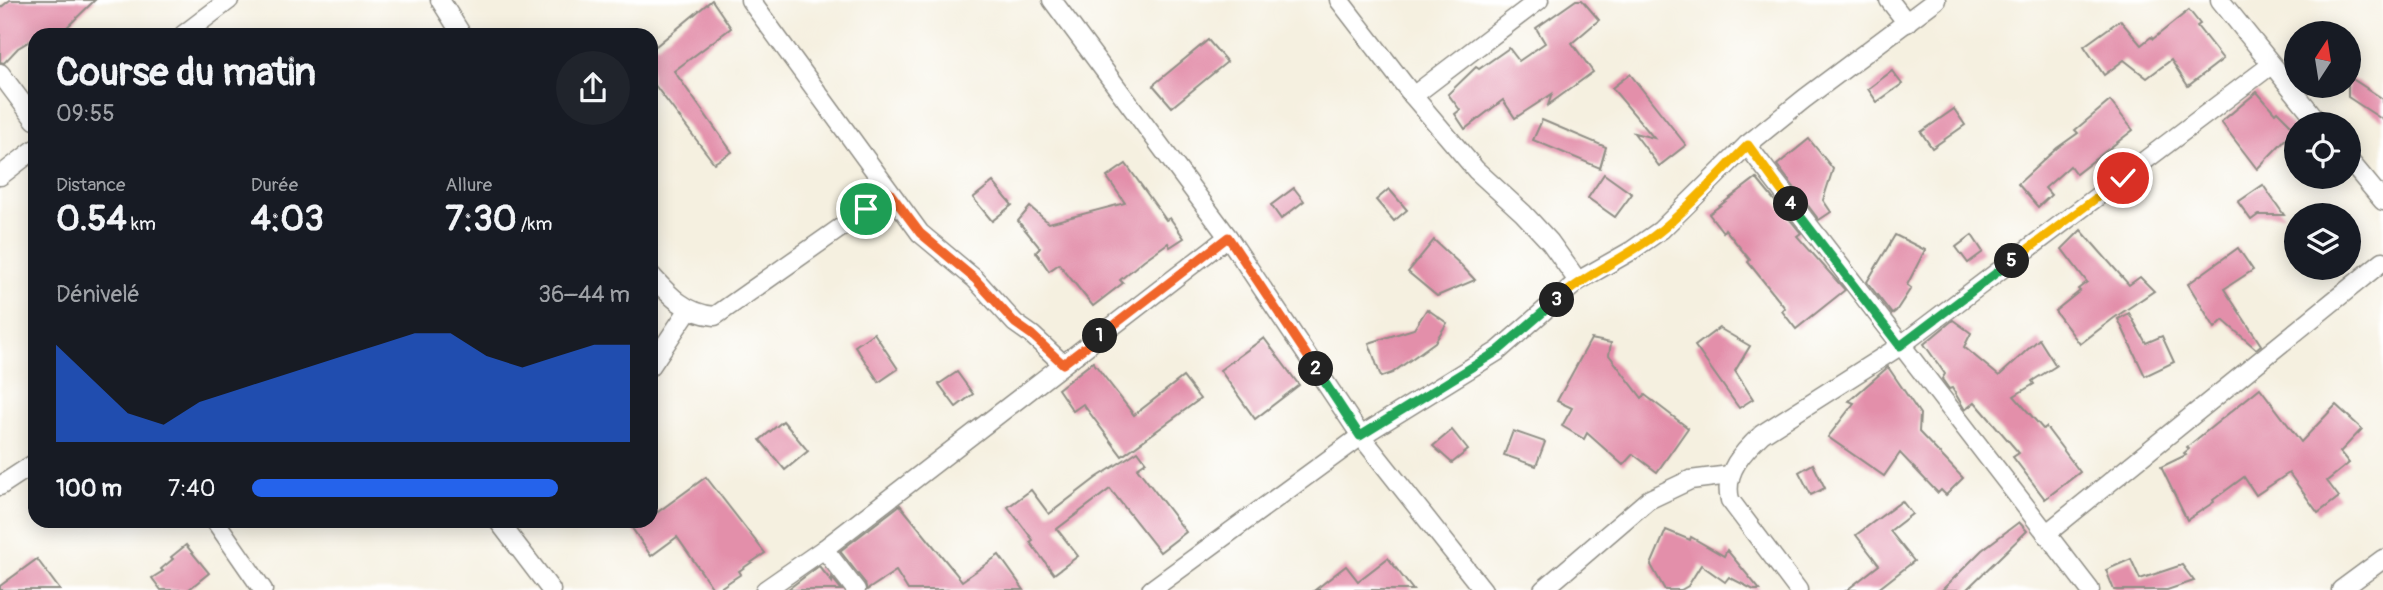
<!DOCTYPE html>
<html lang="fr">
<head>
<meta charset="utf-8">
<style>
	body { margin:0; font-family:Pangolin,sans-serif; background:#20242c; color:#f1f3f6; height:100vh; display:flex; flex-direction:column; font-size:26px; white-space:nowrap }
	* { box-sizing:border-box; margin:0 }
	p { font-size:23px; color:#9ea1a6 }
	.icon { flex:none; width:38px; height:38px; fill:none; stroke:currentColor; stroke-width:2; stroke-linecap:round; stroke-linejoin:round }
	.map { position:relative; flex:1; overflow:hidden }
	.sheet { position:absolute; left:28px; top:28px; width:630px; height:500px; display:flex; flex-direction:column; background:#171b24; border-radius:21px; box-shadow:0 4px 18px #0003 }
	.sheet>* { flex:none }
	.needle { width:46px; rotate:12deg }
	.controls { position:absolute; left:2284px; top:21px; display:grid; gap:14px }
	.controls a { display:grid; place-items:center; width:77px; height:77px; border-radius:50%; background:#171b24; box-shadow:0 4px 18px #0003; font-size:35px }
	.pin { position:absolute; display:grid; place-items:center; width:60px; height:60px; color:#fff; margin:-30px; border:4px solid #fff; border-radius:50%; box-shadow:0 2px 7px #0007 }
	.km { position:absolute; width:35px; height:35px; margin:-18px; border-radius:50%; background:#222; color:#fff; font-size:19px; line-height:35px; text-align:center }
	.round { display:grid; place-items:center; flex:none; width:74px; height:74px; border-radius:37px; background:#20242c }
	.summary { display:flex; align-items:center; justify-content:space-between; height:119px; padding:0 28px }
	h1 { font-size:38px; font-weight:700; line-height:52px }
	.stats { display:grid; grid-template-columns:repeat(3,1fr); gap:10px; height:119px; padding:7px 28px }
	.stats div { display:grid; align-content:center }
	.stats b { font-size:35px; font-weight:700 }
	.stats small { font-size:19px; font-weight:400 }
	.stats p { font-size:19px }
	.chart { height:196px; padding:14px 28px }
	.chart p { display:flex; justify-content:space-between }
	.chart svg { width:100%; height:126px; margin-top:7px; fill:#2563eb; opacity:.7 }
	ul { padding:0 28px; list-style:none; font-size:23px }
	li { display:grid; grid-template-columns:112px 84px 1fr; align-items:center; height:52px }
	li i { height:18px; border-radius:9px; background:#2563eb }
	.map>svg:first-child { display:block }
</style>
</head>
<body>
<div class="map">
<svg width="2383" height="590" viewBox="0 0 2383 590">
	<rect width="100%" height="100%" fill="#fff"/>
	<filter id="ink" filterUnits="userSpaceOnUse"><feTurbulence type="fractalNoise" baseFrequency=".0143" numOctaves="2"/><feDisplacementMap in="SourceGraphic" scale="14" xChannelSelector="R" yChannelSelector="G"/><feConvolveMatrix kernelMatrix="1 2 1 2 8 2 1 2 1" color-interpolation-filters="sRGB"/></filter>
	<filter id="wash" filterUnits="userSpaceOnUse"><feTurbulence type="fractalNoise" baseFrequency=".00686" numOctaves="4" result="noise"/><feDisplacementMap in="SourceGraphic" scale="28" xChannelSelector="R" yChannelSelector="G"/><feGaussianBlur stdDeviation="1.57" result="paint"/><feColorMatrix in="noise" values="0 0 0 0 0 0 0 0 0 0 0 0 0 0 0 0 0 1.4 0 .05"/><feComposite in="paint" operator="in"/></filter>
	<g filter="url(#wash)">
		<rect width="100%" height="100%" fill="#f5f0e0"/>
		<g id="blocks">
			<g fill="#e38faa">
				<path d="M10 0H95L59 35 50 29 35 35V38L18 48 4 63 0 62V8Z"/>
				<path d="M712 0 731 28 674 71 732 152 714 163 651 80V39L656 46Z"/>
				<path d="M1576 0H1582L1599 20 1572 43 1593 72 1548 105 1552 94 1515 118 1503 100 1465 129 1455 114 1460 110 1448 94 1476 67 1479 69 1509 48 1519 61 1545 43 1536 28Z"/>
				<path d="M2189 10 2200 24 2197 26 2223 59 2188 86 2171 60 2147 78 2124 60 2104 75 2084 46 2120 20 2141 45 2151 37 2153 39Z"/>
				<path d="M1208 40 1227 62 1172 107 1153 85Z"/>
				<path d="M1892 71 1902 84 1877 102 1868 89Z"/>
				<path d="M1630 74 1686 145 1659 166 1634 133 1654 138 1612 88Z"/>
				<path d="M2348 76 2383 99V120L2348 97Z"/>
				<path d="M2257 92 2275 113 2277 111 2295 129 2257 169 2221 122Z"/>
				<path d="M2110 101 2133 130 2076 174 2070 166 2045 188 2051 195 2038 207 2018 184 2057 148 2078 133 2075 130Z"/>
				<path d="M1954 109 1965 125 1932 148 1921 132Z"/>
				<path d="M1542 120 1606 147 1600 168 1533 140Z"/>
				<path d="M1809 139 1833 169 1823 200 1831 212 1819 220 1777 165Z"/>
				<path d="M1126 164 1166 220 1170 218 1184 238 1170 247 1168 243 1144 260 1120 280 1123 283 1093 306 1059 264 1049 271 1036 252 1040 248 1018 221 1030 207 1049 223 1125 203 1107 177Z"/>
				<path d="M1604 174 1632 194 1615 217 1588 198Z"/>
				<path d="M1756 178 1801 233 1797 236 1845 290 1796 329 1782 311 1785 308 1748 262 1750 260 1725 229 1723 232 1709 214Z"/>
				<path d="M993 182 1012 205 992 221 973 198Z"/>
				<path d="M2263 185 2284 215H2258L2251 220 2238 202Z"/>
				<path d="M1294 188 1304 201 1281 219 1271 205Z"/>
				<path d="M1389 189 1407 210 1394 221 1376 200Z"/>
				<path d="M2081 230 2129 285 2140 277 2154 291 2114 318 2080 344 2055 311 2080 291 2078 289 2087 282 2062 249Z"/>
				<path d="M1895 235 1925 250 1907 285 1911 288 1896 311 1892 314 1867 282Z"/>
				<path d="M1972 235 1983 252 1968 263 1956 247Z"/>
				<path d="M1434 240 1461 265 1475 280 1437 296 1408 272Z"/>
				<path d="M2238 248 2253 270 2224 289 2261 345 2256 349 2223 320 2215 328 2188 284Z"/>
				<path d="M1427 309 1447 323 1435 342 1392 373 1381 377 1369 343 1414 329Z"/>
				<path d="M2129 313 2146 343 2162 336 2174 362 2145 376 2118 319Z"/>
				<path d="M1953 320 1971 333 1964 347 1999 376 2039 339 2056 366 2032 381 2034 384 2014 396 2043 429 2046 427 2080 472 2045 499 2013 457 2019 453 1975 402 1965 410 1952 388 1949 389 1942 379 1945 374 1924 344Z"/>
				<path d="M1719 328 1750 346 1735 371 1753 399 1739 408 1695 346Z"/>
				<path d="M874 333 898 369 879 382 855 346Z"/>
				<path d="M1264 338 1299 385 1255 419 1220 370Z"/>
				<path d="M1591 339 1611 343 1609 355 1642 398 1645 395 1688 428 1657 472 1633 454 1623 465 1587 433 1584 439 1562 426 1572 408 1557 401Z"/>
				<path d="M1093 362 1134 415 1183 377 1200 399 1122 456 1083 404 1073 411 1058 389Z"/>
				<path d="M1888 367 1920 414 1919 432 1963 478 1946 495 1941 490 1938 493 1900 453 1884 476 1828 437 1854 403 1849 401Z"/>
				<path d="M957 372 973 394 956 407 939 384Z"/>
				<path d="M2260 388 2301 442 2336 405 2362 429 2340 452 2349 463 2327 481 2339 497 2318 513 2289 473 2256 495 2244 477 2213 500 2214 502 2187 520 2161 467 2186 455 2184 453 2189 449 2187 447Z"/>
				<path d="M783 421 808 451 785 470 760 440Z"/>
				<path d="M1452 430 1468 450 1452 463 1433 446Z"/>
				<path d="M1513 431 1545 442 1536 466 1504 455Z"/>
				<path d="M1138 451 1146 462 1137 468 1186 532 1160 552 1110 489 1057 529 1078 556 1054 574 1030 542 1033 540 1008 507 1031 490 1049 514 1096 478Z"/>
				<path d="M1813 464 1825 488 1811 495 1799 472Z"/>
				<path d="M706 477 765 553 739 571 741 574 717 590H714L677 537 651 556 628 522H651V517Z"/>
				<path d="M1902 501 1912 514 1890 531 1914 561 1877 590H1847L1879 565 1856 535Z"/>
				<path d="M900 505 962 581 999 555 1024 590H908L896 571 867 590 865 583 840 551Z"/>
				<path d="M2019 522 2027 531 1966 590H1942L1982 550Z"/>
				<path d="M1666 530 1690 540 1691 537 1724 556 1727 550 1760 590H1754L1729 577 1725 582 1701 565 1688 586 1681 590H1665L1651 565Z"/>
				<path d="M186 545 209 573 188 590H161L152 578 163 571 161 569 173 559 171 557Z"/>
				<path d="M1388 558 1413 590H1315L1346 566 1358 581Z"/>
				<path d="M37 559 60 590H0V586Z"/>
				<path d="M2131 559 2140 579 2182 565 2194 581 2167 590H2114L2106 570Z"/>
				<path d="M819 566 832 582V578L842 590H787Z"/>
			</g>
		</g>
	</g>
	<g filter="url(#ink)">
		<use href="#blocks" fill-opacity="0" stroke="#908e86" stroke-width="2"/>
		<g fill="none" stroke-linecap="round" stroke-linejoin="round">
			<g stroke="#908e86" stroke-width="21">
				<g id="street">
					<path d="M440 0 462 35"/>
					<path d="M750 0 920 233 975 279 1015 323 1032 335 1063 364"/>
					<path d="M1052 0 1228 237 1361 436 1483 590"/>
					<path d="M1339 0 1413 96 1476 170 1523 213 1550 242 1578 281"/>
					<path d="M1889 0 1907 23"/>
					<path d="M2220 0 2320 124"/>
					<path d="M183 35 229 0"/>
					<path d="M0 73 35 120"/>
					<path d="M1413 96 1539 0"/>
					<path d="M1747 145 2090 590"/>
					<path d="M2348 159 2383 201"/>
					<path d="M0 176 35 149"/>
					<path d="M651 275C669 295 686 314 715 316L890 193"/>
					<path d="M651 366 689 309"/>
					<path d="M0 486 35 463"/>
					<path d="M216 522 263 590"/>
					<path d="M499 522 551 590"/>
					<path d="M2046 534 2383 261"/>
					<path d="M824 549 856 590"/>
					<path d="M765 590 824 549 1228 237"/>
					<path d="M1151 590 1361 436 1498 351 1578 281 1631 251 1661 230 1747 145 1804 99 1936 0"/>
					<path d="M1543 590 1648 500 1690 480 1730 475"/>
					<path d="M1798 590 1730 500C1723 472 1743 452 1762 434L1900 346 2271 65"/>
					<path d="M2341 590 2383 559"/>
				</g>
			</g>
			<use href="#street" stroke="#fff" stroke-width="18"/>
		</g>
	</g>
	<g fill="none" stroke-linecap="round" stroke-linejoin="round" filter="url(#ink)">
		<g stroke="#fff" stroke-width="14">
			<path id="split-1" d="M866 209 890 193 920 233 975 279 1015 323 1032 335 1063 364 1100 336"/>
		</g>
		<g stroke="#fff" stroke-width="14">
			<path id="split-2" d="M1100 336 1228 237 1316 369"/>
		</g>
		<g stroke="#fff" stroke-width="14">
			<path id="split-3" d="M1316 369 1360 436 1498 351 1557 300"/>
		</g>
		<g stroke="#fff" stroke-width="14">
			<path id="split-4" d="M1557 300C1589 272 1627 258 1659 232 1691 206 1719 174 1748 145L1791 204"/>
		</g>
		<g stroke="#fff" stroke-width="14">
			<path id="split-5" d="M1791 204 1900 346 2012 261"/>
		</g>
		<g stroke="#fff" stroke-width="14">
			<path id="split-6" d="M2012 261 2123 178"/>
		</g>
		<use href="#split-1" stroke="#f0652b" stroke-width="9"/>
		<use href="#split-2" stroke="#f0652b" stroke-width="9"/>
		<use href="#split-3" stroke="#22a559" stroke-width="9"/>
		<use href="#split-4" stroke="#f5b400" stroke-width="9"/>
		<use href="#split-5" stroke="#22a559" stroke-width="9"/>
		<use href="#split-6" stroke="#f5b400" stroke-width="9"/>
	</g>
</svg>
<div class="controls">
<a><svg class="needle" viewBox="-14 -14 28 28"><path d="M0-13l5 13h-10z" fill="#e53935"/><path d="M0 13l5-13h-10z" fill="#9ea1a6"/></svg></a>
<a><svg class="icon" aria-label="locate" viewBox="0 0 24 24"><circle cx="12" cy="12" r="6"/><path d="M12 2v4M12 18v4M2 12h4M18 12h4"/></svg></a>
<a><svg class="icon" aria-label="layers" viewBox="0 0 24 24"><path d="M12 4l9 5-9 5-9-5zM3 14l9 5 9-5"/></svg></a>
</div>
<div class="pin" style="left:866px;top:209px;background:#1e9e55"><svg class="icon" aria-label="arrive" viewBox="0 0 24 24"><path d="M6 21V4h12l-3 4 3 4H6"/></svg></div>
<div class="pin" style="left:2123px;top:178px;background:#d93025"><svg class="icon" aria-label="check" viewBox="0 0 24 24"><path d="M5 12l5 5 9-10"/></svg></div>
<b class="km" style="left:1100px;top:336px">1</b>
<b class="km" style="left:1316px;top:369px">2</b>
<b class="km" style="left:1557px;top:300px">3</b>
<b class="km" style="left:1791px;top:204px">4</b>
<b class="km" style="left:2012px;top:261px">5</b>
<section class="sheet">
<div class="summary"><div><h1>Course du matin</h1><p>09:55</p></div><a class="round"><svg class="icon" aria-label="share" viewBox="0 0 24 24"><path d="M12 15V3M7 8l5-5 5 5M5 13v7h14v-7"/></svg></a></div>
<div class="stats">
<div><p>Distance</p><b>0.54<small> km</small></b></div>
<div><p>Durée</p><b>4:03</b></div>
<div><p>Allure</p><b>7:30<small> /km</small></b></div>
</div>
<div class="chart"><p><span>Dénivelé</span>36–44 m</p>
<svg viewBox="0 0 160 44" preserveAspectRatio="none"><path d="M0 44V10L10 22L20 34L30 38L40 30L50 26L60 22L70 18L80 14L90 10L100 6L110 6L120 14L130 18L140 14L150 10L160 10V44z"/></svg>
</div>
<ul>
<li><b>100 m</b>7:40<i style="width:81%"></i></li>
</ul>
</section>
</div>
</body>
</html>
